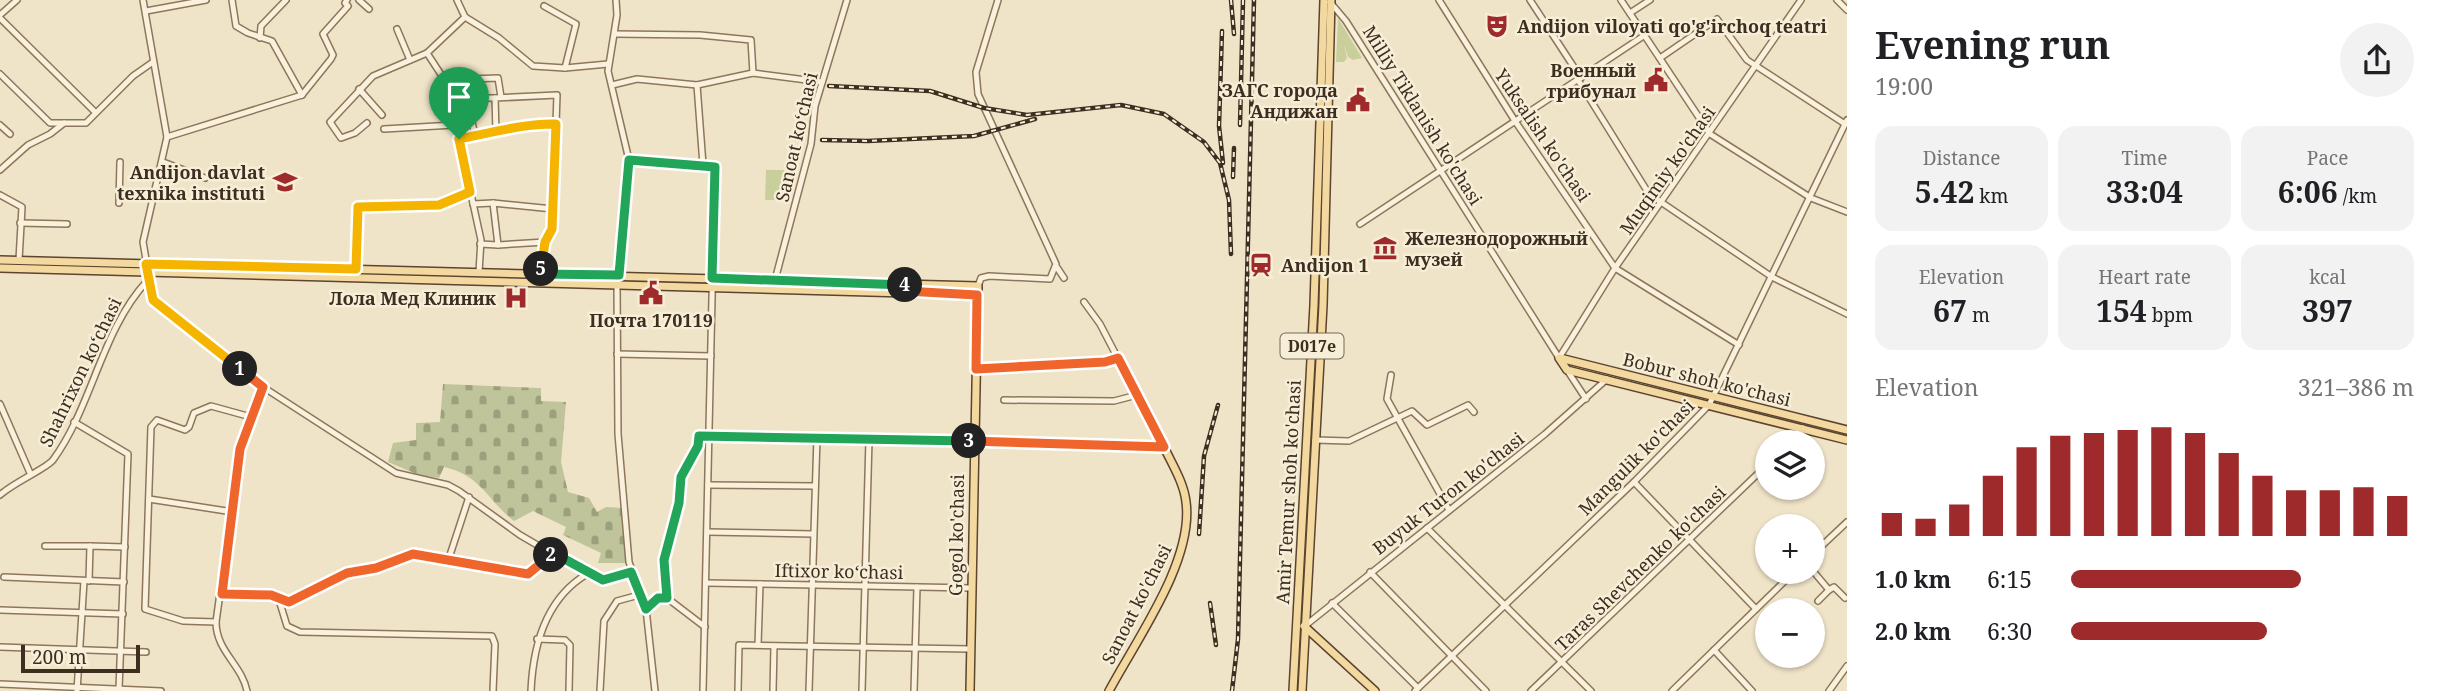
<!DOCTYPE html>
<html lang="en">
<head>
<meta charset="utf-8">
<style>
	body { margin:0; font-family:"Noto Serif",serif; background:#f2f2f2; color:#202124; height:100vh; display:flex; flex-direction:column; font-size:26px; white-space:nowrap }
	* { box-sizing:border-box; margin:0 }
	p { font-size:23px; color:#757577 }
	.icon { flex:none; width:38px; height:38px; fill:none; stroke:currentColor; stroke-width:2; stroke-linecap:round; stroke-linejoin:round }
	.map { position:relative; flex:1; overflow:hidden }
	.drawer { display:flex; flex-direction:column; background:#fff; width:595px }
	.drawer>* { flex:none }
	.controls { position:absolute; left:1755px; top:430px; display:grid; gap:14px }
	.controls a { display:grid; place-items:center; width:70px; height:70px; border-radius:50%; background:#fff; box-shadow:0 2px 5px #0004; font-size:35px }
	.scale { position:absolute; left:21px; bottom:18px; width:119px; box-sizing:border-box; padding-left:7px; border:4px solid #3d2e20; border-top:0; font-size:19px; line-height:24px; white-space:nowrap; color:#3d2e20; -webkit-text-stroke:5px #f7eed8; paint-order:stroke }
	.pin { position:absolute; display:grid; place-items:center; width:60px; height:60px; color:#fff; margin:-72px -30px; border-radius:50% 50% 50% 0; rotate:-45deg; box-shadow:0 0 7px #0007 }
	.pin .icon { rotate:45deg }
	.km { position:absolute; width:35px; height:35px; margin:-18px; border-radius:50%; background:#222; color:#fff; font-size:19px; line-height:35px; text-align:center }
	.round { display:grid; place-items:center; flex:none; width:74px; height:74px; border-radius:37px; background:#f2f2f2 }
	.head { display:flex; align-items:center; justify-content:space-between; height:119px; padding:0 28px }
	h1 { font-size:38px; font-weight:700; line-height:52px }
	.stats { display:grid; grid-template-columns:repeat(3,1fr); gap:10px; height:119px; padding:7px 28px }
	.stats div { display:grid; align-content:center; border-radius:18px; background:#f2f2f2; text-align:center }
	.stats b { font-size:30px; font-weight:700 }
	.stats small { font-size:19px; font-weight:400 }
	.stats p { font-size:19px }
	.chart { height:196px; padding:14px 28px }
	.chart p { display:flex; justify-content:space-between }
	.chart svg { width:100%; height:126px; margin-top:7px; stroke:#9e2a2b; stroke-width:6 }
	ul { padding:0 28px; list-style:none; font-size:23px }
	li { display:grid; grid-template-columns:112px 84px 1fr; align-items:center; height:52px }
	li i { height:18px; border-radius:9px; background:#9e2a2b }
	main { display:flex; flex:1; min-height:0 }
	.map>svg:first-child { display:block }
</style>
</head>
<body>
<main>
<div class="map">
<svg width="1847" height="691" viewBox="0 0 1847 691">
	<defs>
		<pattern id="cemetery-stones" width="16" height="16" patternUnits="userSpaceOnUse" patternTransform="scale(1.75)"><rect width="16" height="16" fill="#bfc49a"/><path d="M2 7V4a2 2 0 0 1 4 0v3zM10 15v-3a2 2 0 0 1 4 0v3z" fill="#9ca07d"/></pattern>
	</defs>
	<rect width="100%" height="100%" fill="#f0e4c8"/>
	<g fill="#c9cf9b">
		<path d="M1338 18 1362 58 1353 60 1348 57 1344 44 1347 58 1344 62H1336Z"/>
		<path d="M766 170H784L783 200H765Z"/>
	</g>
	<path fill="url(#cemetery-stones)" d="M443 384 541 388V401L566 402 561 462 568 492 589 498 597 512 606 507 623 508 626 563H598L601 553 563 535 566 527 533 511 514 521C487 500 481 475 444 467L439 478 419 475 388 462 393 443 416 440V423L440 422Z"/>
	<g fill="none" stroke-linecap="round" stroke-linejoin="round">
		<g stroke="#8d765c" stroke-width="8">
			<g id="minor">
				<path d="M143 0 167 137 143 242 153 300 263 387 240 449 216 622C216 651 242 665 247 691"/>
				<path d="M232 0 236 26 248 33 272 41 302 95"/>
				<path d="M359 0 369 9"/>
				<path d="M457 0 465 17 499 38 533 66 565 68 608 64"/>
				<path d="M616 0 617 15 608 71 629 160 617 284 618 434 629 562 646 609 655 691"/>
				<path d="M1439 0 1515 121 1615 268 1739 345"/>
				<path d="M1530 0 1581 78"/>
				<path d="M1621 0 1710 134 1811 198 1847 212"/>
				<path d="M1837 0 1847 10"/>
				<path d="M1330 2 1346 21 1559 358"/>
				<path d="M544 6 576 24 565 68"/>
				<path d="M146 11 206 0"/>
				<path d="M1630 13 1650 0"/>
				<path d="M0 15 17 0"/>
				<path d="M465 17 427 53 442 76 459 139 481 240 479 272"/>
				<path d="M0 18 95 112"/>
				<path d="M397 29 410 60"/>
				<path d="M615 34 700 35 751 40 753 73"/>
				<path d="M260 38 261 26 286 0"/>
				<path d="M1660 58 1717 19 1747 60 1845 124"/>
				<path d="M0 74 50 123H64"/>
				<path d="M463 78 467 98H495"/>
				<path d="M443 80 498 78 501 97"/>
				<path d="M1578 80 1649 194 1772 277 1847 314"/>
				<path d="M612 85 637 79 697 85 753 73 822 82"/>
				<path d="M359 89 382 115"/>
				<path d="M302 95 331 59 333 55 323 34 348 6 345 3 347 0"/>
				<path d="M467 98 475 136"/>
				<path d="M367 123 355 133 341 138 330 122 373 76 427 53"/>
				<path d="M0 125 10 134"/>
				<path d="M384 129 454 125"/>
				<path d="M496 132C519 130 532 123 556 123"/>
				<path d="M167 137 302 95"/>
				<path d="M459 139 496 132 495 98 557 95 553 209 493 203 498 245 480 244"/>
				<path d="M629 160 703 165 697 85"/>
				<path d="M163 162 205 178"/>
				<path d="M703 165 715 167 703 691"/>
				<path d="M0 170 28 145 50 134 64 123H86L133 76 153 62"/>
				<path d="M0 195 22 207 19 260"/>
				<path d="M119 203 120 162"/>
				<path d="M473 204 493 203"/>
				<path d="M20 223 67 224"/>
				<path d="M1360 224 1645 35"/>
				<path d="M498 245 545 242"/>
				<path d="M1056 266 1064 278"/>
				<path d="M356 269 358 207 439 205 470 192"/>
				<path d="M540 274 553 209"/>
				<path d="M775 280 811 144 815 106 847 0"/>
				<path d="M978 286 981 278 989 276 1050 279 1056 264 978 94 976 72 998 0"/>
				<path d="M1084 302 1100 324 1164 447"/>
				<path d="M617 354 711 356"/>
				<path d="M1559 358 1615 268 1801 0"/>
				<path d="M976 369 1105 362 1118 358"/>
				<path d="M1567 370 1586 399"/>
				<path d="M1391 375 1387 399 1449 510"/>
				<path d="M263 387 396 473 448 485 459 491 520 535 587 574 603 580 631 572"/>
				<path d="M1004 400 1114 401 1137 395"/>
				<path d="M0 404 30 473"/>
				<path d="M74 422 128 454 119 689"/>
				<path d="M1315 440 1349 441 1412 411 1427 425 1468 405 1474 412"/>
				<path d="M1789 443 1803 428"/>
				<path d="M1634 482 1756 609"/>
				<path d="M708 485 814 486"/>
				<path d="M0 495C13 483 47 468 53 460 93 405 101 331 147 281"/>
				<path d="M149 499 233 512"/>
				<path d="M1427 528 1591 691"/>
				<path d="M707 532 813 534"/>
				<path d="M45 546H90"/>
				<path d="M1813 554 1847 522"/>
				<path d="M449 558 469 497"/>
				<path d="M1813 571 1829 590 1834 587 1845 598"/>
				<path d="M1370 572 1486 691"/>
				<path d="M4 577 124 582"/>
				<path d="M89 581 90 546 125 547"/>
				<path d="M706 583 971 588"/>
				<path d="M222 594 271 595 289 602 347 573 376 568 413 553 528 574 552 555"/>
				<path d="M667 598 664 560 679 503 681 477 698 446 699 436 974 441"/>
				<path d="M279 600 287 626 300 632 492 636 495 644 493 691"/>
				<path d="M1818 601 1829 590"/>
				<path d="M1332 603 1418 688"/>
				<path d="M646 609 658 598H667L705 627"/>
				<path d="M0 610 123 614"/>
				<path d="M216 622 183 621 145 609 151 427 157 420 185 430 189 427 194 413 211 406 251 417"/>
				<path d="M1306 625 1545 434 1607 379"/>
				<path d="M537 639 565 640 570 645 569 691"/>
				<path d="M758 645 760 584"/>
				<path d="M0 647 146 652"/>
				<path d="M1714 650 1752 691"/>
				<path d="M0 684 161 691"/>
				<path d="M77 691 84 581"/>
				<path d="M531 691C533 646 545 599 587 574"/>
				<path d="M600 691 604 621 617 601 639 595"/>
				<path d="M738 691 739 645 970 649"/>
				<path d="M773 691 774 646"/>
				<path d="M809 691 817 437"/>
				<path d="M862 691 869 440"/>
				<path d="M914 691 917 587"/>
				<path d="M1415 691 1634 482 1709 405 1847 120"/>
				<path d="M1531 691 1768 464"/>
				<path d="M1672 691 1794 572"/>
				<path d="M1829 691 1847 666"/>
			</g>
		</g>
		<g stroke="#5b4430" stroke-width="10">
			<g id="major">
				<path d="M0 260 978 286 970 691"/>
				<path d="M0 268 977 295"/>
				<path d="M1559 358 1567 370 1847 440"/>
				<path d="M1560 358 1847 430"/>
				<path d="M974 441 1164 447C1172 464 1184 483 1186 502 1194 561 1136 640 1109 691"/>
				<path d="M1304 626 1375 691"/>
				<path d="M1293 691 1314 305 1324 0"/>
				<path d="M1302 691 1323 305 1331 0"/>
			</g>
		</g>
		<use href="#minor" stroke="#faf1dc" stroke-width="5"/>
		<use href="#major" stroke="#f3d9a0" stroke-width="7"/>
		<g stroke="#3d2e20" stroke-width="4.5">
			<g id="rail">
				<path d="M1231 0 1234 34"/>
				<path d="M1222 31 1219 126 1223 163"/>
				<path d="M829 86 930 91 984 108 1027 115 1121 105 1164 114 1204 142 1220 163 1229 200 1231 254"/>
				<path d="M1240 125 1243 0"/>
				<path d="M822 140 868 141 974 136 1035 119"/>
				<path d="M1233 177 1234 148"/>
				<path d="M1199 534 1204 456 1218 405"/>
				<path d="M1210 603 1216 645"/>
				<path d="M1232 691 1238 639 1254 0"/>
			</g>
		</g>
		<use href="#rail" stroke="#f7eed8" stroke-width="2" stroke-dasharray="5" stroke-linecap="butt"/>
	</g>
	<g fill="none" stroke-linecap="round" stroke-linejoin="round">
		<g stroke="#fff" stroke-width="14">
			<path id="split-1" d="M240 369 153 300 146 264 356 269 358 207 439 205 470 192 459 139"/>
		</g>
		<g stroke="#fff" stroke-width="14">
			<path id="split-2" d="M240 369 263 387 240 449 222 594 271 595 289 602 347 573 376 568 413 554 528 574 551 555"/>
		</g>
		<g stroke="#fff" stroke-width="14">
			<path id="split-3" d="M551 555 559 556 603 580 631 572 646 609 658 598H667L664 560 679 503 681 477 698 446 699 436 969 441"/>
		</g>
		<g stroke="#fff" stroke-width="14">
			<path id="split-4" d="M905 285V291L977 295 976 369 1105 362 1118 358 1164 447 969 441"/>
		</g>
		<g stroke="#fff" stroke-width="14">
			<path id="split-5" d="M541 269 540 274 619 275 629 160 715 167 712 278 905 285"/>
		</g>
		<g stroke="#fff" stroke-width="14">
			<path id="split-6" d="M459 139C490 133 526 123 556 124L552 229 545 242 541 269"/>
		</g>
		<use href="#split-1" stroke="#f5b400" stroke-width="9"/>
		<use href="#split-2" stroke="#f0652b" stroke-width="9"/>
		<use href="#split-3" stroke="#22a559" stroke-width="9"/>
		<use href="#split-4" stroke="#f0652b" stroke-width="9"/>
		<use href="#split-5" stroke="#22a559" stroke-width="9"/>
		<use href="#split-6" stroke="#f5b400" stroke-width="9"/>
	</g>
	<defs>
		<g id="theatre-bare" transform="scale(1.89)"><path d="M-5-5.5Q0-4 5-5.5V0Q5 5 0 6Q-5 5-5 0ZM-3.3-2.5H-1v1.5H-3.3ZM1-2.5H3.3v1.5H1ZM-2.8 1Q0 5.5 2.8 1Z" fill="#9e2a2b" stroke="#f7eed8" stroke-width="2.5" paint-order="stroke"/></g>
		<g id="civic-bare" transform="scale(1.89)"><path d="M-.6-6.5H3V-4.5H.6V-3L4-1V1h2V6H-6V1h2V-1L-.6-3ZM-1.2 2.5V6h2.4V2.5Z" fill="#9e2a2b" stroke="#f7eed8" stroke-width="2.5" paint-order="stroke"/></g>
		<g id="university-bare" transform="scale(1.89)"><path d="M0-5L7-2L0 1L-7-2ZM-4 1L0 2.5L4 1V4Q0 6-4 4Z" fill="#9e2a2b" stroke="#f7eed8" stroke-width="2.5" paint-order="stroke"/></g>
		<g id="museum-bare" transform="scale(1.89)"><path d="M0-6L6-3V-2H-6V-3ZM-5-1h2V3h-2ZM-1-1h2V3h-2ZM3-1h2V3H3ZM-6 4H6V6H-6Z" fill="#9e2a2b" stroke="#f7eed8" stroke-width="2.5" paint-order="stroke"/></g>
		<g id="station-bare" transform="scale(1.89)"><path d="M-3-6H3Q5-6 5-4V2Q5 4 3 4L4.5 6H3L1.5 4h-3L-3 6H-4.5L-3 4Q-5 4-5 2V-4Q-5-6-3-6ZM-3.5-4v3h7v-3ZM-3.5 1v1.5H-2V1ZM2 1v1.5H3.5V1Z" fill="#9e2a2b" stroke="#f7eed8" stroke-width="2.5" paint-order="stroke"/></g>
		<g id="hospital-bare" transform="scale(1.89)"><path d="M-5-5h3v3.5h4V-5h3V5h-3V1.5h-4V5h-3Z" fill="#9e2a2b" stroke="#f7eed8" stroke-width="2.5" paint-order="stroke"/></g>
	</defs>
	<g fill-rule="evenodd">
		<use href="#theatre-bare" x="1497" y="26"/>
		<use href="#civic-bare" x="1656" y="80"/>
		<use href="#civic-bare" x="1358" y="100"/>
		<use href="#university-bare" x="285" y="182"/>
		<use href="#museum-bare" x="1385" y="248"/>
		<use href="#station-bare" x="1261" y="265"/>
		<use href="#civic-bare" x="651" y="293"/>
		<use href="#hospital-bare" x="516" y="298"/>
	</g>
	<g text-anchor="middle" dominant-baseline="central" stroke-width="5" stroke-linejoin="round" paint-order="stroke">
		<rect fill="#f7eed8" stroke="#756857" stroke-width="2" x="1280.5" y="333.5" width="63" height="25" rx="5"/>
		<g font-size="16" font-weight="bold" fill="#3d2e20">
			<text x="1312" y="346">D017e</text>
		</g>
		<g font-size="18" font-weight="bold" fill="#3d2e20" stroke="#f7eed8" text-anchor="end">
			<text x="1517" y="26" text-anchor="start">Andijon viloyati qo'g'irchoq teatri</text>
			<text x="1636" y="70">Военный<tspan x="1636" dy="21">трибунал</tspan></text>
			<text x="1338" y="90">ЗАГС города<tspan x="1338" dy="21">Андижан</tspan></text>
			<text x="265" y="172">Andijon davlat<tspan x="265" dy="21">texnika instituti</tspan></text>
			<text x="1405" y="238" text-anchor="start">Железнодорожный<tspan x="1405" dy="21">музей</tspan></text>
			<text x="1281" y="265" text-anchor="start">Andijon 1</text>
			<text x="496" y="298">Лола Мед Клиник</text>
			<text x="651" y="320" text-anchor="middle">Почта 170119</text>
		</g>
		<g font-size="18" fill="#3d2e20" stroke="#f7eed8">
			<text transform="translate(1423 115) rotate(58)">Milliy Tiklanish ko'chasi</text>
			<text transform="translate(1543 135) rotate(56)">Yuksalish ko'chasi</text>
			<text transform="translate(796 137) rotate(-77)">Sanoat koʻchasi</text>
			<text transform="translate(1667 170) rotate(-55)">Muqimiy ko'chasi</text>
			<text transform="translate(80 372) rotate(-64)">Shahrixon koʻchasi</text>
			<text transform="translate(1707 379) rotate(14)">Bobur shoh ko'chasi</text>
			<text transform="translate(1636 457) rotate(-45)">Mangulik ko'chasi</text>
			<text transform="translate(1288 492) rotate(-87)">Amir Temur shoh ko'chasi</text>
			<text transform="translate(1448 493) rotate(-38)">Buyuk Turon ko'chasi</text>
			<text transform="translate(956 535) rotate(-89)">Gogol ko'chasi</text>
			<text transform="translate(1640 568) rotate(-44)">Taras Shevchenko ko'chasi</text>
			<text transform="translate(839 571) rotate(1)">Iftixor koʻchasi</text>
			<text transform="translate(1136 604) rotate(-63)">Sanoat ko'chasi</text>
		</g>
	</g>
</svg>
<div class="controls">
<a><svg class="icon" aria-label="layers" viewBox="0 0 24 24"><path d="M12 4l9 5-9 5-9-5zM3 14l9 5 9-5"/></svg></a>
<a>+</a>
<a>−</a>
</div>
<div class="scale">200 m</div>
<div class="pin" style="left:459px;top:139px;background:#1e9e55"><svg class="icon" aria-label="arrive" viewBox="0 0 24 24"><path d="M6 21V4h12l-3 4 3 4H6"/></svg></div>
<b class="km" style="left:240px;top:369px">1</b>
<b class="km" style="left:551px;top:555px">2</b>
<b class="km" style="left:969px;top:441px">3</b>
<b class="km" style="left:905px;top:285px">4</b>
<b class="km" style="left:541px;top:269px">5</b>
</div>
<section class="drawer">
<div class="head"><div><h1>Evening run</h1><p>19:00</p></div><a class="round"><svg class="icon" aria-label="share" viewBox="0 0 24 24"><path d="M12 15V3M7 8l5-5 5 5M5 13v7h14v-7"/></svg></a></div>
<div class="stats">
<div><p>Distance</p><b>5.42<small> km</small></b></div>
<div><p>Time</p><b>33:04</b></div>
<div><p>Pace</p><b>6:06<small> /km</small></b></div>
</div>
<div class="stats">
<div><p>Elevation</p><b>67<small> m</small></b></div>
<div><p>Heart rate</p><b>154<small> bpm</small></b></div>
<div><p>kcal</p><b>397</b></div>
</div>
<div class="chart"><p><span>Elevation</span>321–386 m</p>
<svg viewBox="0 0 160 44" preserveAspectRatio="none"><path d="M5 44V36M15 44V38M25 44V33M35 44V23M45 44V13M55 44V9M65 44V8M75 44V7M85 44V6M95 44V8M105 44V15M115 44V23M125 44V28M135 44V28M145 44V27M155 44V30"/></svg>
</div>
<ul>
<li><b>1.0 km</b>6:15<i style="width:67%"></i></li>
<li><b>2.0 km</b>6:30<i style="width:57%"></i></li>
</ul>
</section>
</main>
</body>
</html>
